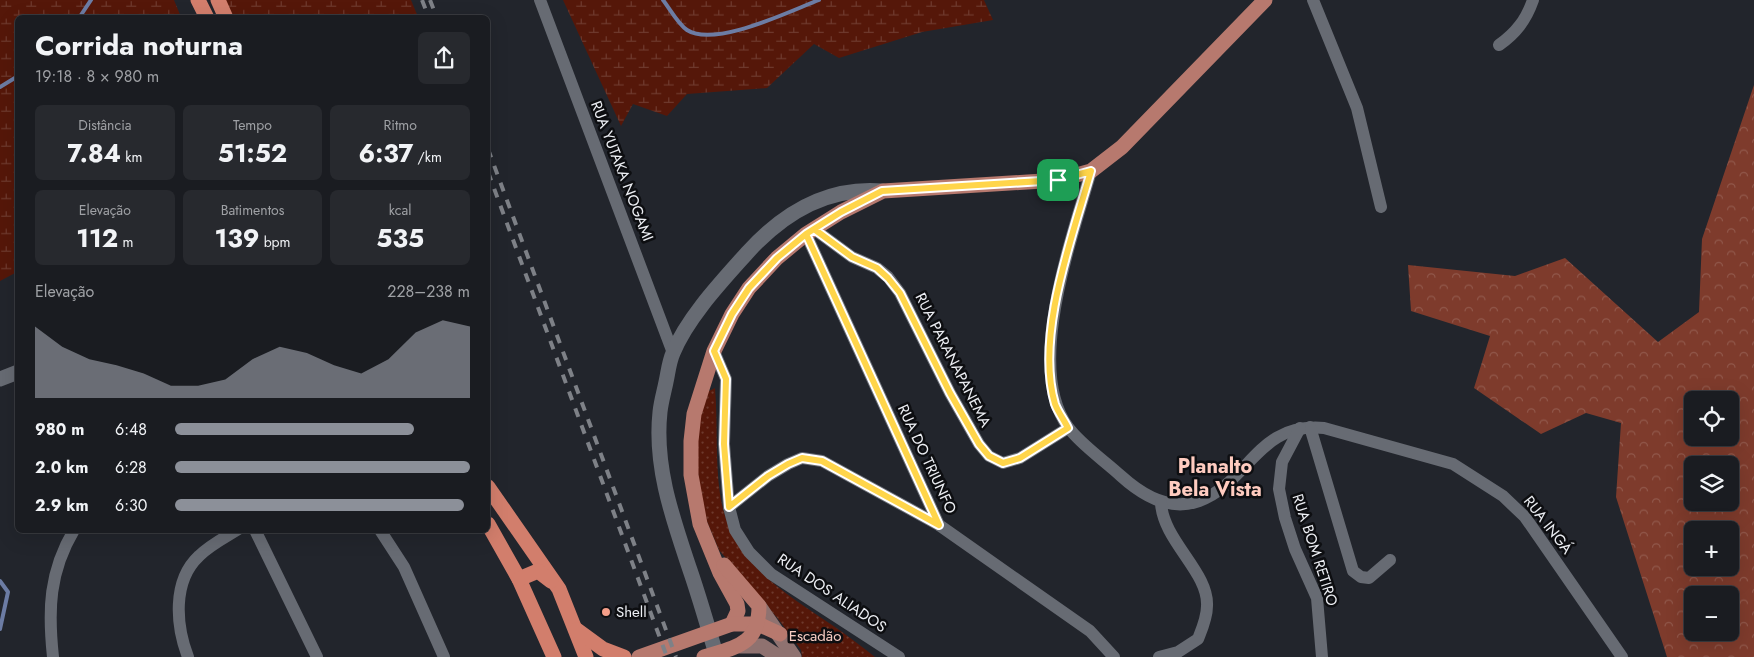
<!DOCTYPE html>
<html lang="pt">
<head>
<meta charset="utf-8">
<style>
	body { margin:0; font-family:Jost,sans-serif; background:#27292e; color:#f1f3f6; height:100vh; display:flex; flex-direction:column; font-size:19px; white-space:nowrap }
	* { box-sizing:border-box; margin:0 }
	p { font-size:16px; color:#9fa1a5 }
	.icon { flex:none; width:28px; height:28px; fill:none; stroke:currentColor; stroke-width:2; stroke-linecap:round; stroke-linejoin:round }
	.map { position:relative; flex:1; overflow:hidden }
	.sheet { position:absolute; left:15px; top:15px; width:475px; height:518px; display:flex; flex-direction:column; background:#1a1c21; border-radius:8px; box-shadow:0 5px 20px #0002,0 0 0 1px #383a3f }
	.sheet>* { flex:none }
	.controls { position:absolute; left:1684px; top:391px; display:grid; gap:10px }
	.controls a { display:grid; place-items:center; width:55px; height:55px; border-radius:8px; background:#1a1c21; box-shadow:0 5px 20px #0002,0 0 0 1px #383a3f; font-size:25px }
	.pin { position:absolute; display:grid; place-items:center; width:42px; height:42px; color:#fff; margin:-21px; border-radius:10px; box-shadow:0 2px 8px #0006 }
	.round { display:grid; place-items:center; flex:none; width:52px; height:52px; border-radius:8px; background:#27292e }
	.summary { display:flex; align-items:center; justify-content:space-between; height:85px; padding:0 20px }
	h1 { font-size:28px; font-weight:700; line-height:38px }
	.metrics { display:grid; grid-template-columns:repeat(3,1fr); gap:8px; height:85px; padding:5px 20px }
	.metrics div { display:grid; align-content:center; border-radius:8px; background:#27292e; text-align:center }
	.metrics b { font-size:25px; font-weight:700 }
	.metrics small { font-size:14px; font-weight:400 }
	.metrics p { font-size:14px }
	.chart { height:140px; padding:10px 20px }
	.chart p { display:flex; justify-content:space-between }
	.chart svg { width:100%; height:90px; margin-top:5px; fill:#8c9099; opacity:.7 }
	ul { padding:0 20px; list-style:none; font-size:16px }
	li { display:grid; grid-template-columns:80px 60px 1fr; align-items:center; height:38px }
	li i { height:12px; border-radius:6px; background:#8c9099 }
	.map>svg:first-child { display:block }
</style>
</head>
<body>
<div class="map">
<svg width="1754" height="657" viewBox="0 0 1754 657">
	<defs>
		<pattern id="forest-crowns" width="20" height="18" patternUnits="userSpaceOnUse" patternTransform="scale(1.25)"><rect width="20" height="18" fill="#7e3b2c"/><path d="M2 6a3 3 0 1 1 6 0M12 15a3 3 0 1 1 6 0" fill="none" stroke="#91584b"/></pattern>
		<pattern id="wetland-marsh" width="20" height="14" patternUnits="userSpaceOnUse" patternTransform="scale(1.25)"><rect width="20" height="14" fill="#551709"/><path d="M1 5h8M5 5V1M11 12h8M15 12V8" fill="none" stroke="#6e392d"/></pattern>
		<pattern id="park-dots" width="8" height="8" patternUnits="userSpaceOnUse" patternTransform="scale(1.25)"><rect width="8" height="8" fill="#551709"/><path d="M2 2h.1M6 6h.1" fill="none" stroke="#6e392d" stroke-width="1.8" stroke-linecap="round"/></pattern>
	</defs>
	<rect width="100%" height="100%" fill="#22252c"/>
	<path fill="url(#forest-crowns)" fill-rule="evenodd" d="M1754 85V657H1667L1616 497 1621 423 1586 413 1541 434 1474 388 1490 336 1411 311 1408 265 1515 276 1565 258 1658 342 1699 312 1702 239ZM1692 400H1730V438H1692ZM1692 465H1730V502H1692ZM1692 530H1730V568H1692ZM1692 595H1730V632H1692Z"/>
	<g fill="url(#wetland-marsh)">
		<path d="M0 0H174L181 17 18 18 17 272 0 281Z"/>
		<path d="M225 0H411L418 17H234Z"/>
		<path d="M563 0H984L993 20 922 32 839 58 814 44 767 88 687 94 667 116 633 104 621 126Z"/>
	</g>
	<path fill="url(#park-dots)" d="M715 388C718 423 715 459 720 494 730 562 781 590 832 625 847 635 861 646 875 657H802L801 650 779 620 719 550 701 507 697 461V419L707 392Z"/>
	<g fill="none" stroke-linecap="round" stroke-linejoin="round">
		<g stroke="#6c7ca4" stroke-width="4">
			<path d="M663 0C670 9 678 24 687 30 715 48 790 11 819 0"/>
			<path d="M79 18 91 0"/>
			<path d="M0 87 18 76"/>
			<path d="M0 581 8 592 0 629"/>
		</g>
		<g stroke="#676b73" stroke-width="12">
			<path d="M540 0 673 353"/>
			<path d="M1313 0 1357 108 1381 207"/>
			<path d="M1499 45C1516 33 1526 20 1533 0"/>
			<path d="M1091 171C1073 236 1024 367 1068 427 1080 444 1105 461 1121 476 1142 495 1169 512 1199 501 1250 482 1257 422 1324 428L1453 464 1503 496 1525 517 1622 657"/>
			<path d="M814 229 852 257 877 268 888 277 900 293 950 393 979 444 989 456 1003 463 1020 458 1068 428"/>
			<path d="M806 234 939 525 1090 631 1114 657"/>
			<path d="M714 351 726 379 724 444 729 507 735 530 749 552 771 574 899 657"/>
			<path d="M1310 427 1353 571 1361 577 1369 578 1390 560"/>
			<path d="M1300 428 1282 462 1279 489 1285 518 1295 549 1317 598 1322 657"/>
			<path d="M729 507 768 476 788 464 802 458 822 461 939 525"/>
			<path d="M255 530 317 657"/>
			<path d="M380 530 404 567 444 657"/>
			<path d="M53 657C48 610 49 572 74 530"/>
			<path d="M188 657C176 626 172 581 199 556 210 545 224 538 237 530"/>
			<path d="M1159 657 1178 652 1198 639C1202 629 1207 618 1207 606 1209 572 1163 541 1161 503"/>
		</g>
		<g stroke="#676b73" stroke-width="15">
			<path d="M0 379 18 372"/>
			<path d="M717 657C708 628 700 599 690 570 673 519 654 467 660 412 661 402 664 392 666 382 668 373 669 362 673 353 687 318 722 281 747 253 783 213 828 186 883 191"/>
		</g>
		<g stroke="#8f7270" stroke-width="15">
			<path d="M759 606 794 657"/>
			<path d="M740 646H762L779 657"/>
		</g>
		<g stroke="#b7796e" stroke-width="15">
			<path d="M732 624 738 611 737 604 720 573 700 524 691 475V441L694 414 714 351 732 314 749 288 777 258 806 234 841 212 883 191 1058 180 1091 171 1122 147 1265 0"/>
			<path d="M639 657 732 624H758L780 634"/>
			<path d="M704 657C736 647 759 645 759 606L724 565"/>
		</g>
		<g stroke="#d27e6c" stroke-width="15">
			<path d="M198 0 207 18"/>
			<path d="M218 0 226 18"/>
			<path d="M488 487 559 589 586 657"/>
			<path d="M488 524 519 579 554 657"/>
			<path d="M519 579 538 571 551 581"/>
			<path d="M577 630 603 649 624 657"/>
		</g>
		<g stroke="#7e8187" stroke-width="4" stroke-dasharray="9 9" stroke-linecap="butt">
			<path d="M422 0 429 18"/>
			<path d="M430 0 437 18"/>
			<path d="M488 149 676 657"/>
			<path d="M488 172 667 657"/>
		</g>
	</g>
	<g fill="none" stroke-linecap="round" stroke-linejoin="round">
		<g stroke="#fff" stroke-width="10">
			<path id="route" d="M1058 180 882 191 841 212 806 234 777 258 749 288 732 314 714 351 726 379 724 444 729 507 768 476 788 464 802 458 822 461 939 525 806 234 814 229 852 257 877 268 888 278 900 293 950 393 979 444 989 456 1003 463 1020 458 1068 428C1064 420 1058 412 1055 404 1035 336 1072 238 1091 171L1058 180"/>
		</g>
		<use href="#route" stroke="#ffd54a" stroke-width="6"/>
	</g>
	<circle fill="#f49e89" stroke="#0d0e11" stroke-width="2" cx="606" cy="612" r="5"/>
	<g text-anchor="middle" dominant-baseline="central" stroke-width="5" stroke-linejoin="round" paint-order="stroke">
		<g font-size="15" fill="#edeff4" stroke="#0d0e11">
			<text transform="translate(622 171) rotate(69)">RUA YUTAKA NOGAMI</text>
			<text transform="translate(953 360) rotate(63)">RUA PARANAPANEMA</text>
			<text transform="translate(927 459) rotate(65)">RUA DO TRIUNFO</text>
			<text transform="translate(1548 525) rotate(52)">RUA INGÁ</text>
			<text transform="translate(1315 550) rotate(72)">RUA BOM RETIRO</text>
			<text transform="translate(832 593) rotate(34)">RUA DOS ALIADOS</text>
		</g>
		<g font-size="15" fill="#edeff4" stroke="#0d0e11" text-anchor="start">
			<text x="616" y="612">Shell</text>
		</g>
		<g font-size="15" fill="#f8cdc3" stroke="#0d0e11">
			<text x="815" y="636">Escadão</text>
		</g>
		<g font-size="20" font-weight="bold" fill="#ffccc0" stroke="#0d0e11">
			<text x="1215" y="466">Planalto<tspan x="1215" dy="23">Bela Vista</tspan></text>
		</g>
	</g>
</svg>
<div class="controls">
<a><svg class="icon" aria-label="locate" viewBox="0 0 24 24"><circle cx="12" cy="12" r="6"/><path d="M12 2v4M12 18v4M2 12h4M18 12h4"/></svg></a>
<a><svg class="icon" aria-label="layers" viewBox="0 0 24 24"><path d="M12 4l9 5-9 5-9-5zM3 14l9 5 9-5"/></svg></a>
<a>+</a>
<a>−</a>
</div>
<div class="pin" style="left:1058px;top:180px;background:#1e9e55"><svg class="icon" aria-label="arrive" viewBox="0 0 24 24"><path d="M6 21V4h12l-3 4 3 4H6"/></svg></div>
<section class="sheet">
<div class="summary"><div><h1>Corrida noturna</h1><p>19:18 · 8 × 980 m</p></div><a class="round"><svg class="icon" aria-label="share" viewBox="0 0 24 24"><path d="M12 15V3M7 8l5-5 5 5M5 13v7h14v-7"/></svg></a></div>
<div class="metrics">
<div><p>Distância</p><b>7.84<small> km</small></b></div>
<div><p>Tempo</p><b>51:52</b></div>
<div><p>Ritmo</p><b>6:37<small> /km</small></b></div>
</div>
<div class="metrics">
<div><p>Elevação</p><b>112<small> m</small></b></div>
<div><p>Batimentos</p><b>139<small> bpm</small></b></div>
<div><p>kcal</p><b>535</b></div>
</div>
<div class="chart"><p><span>Elevação</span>228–238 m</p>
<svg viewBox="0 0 160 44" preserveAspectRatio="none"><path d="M0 44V9L10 19L20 25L30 28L40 32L50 38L60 38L70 35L80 25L90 19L100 22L110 28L120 32L130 25L140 12L150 6L160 9V44z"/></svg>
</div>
<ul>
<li><b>980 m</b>6:48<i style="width:81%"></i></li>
<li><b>2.0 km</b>6:28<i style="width:100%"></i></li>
<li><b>2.9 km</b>6:30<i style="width:98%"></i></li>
</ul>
</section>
</div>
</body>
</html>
